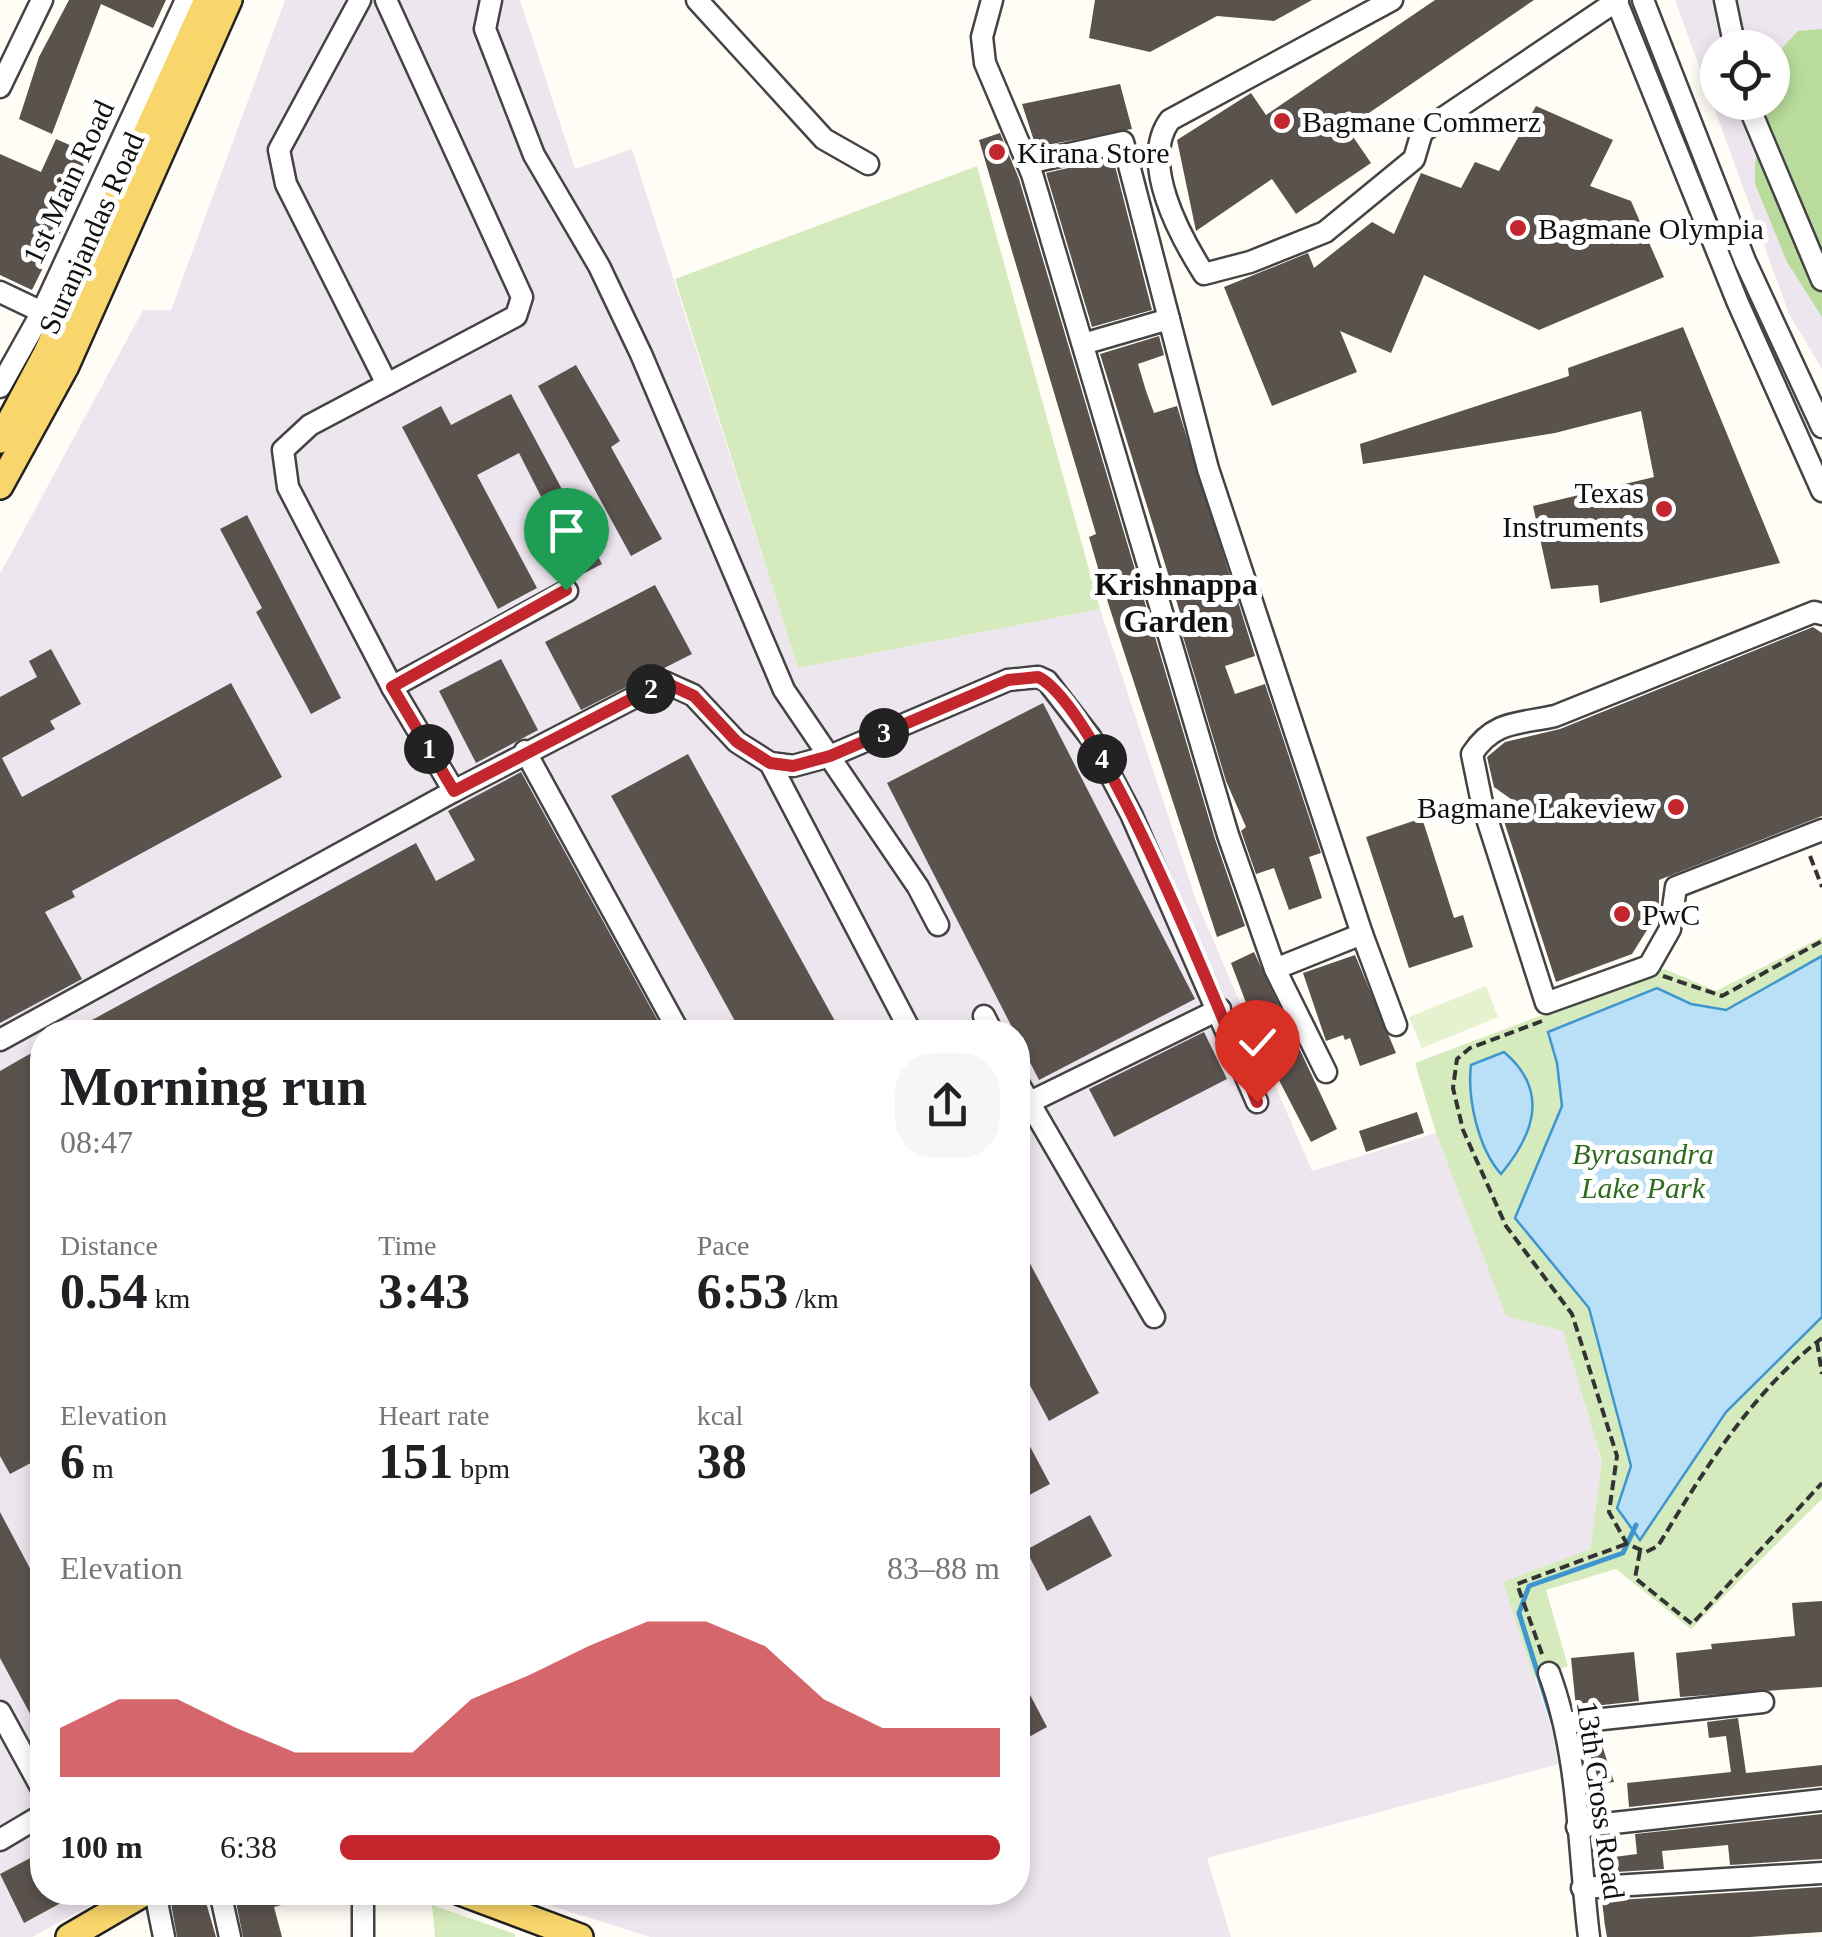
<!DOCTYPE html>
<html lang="en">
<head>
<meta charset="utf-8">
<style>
	body { margin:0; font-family:"Times New Roman",serif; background:#f6f6f6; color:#202124; height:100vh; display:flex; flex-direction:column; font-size:38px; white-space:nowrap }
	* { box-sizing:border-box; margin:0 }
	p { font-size:32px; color:#757577 }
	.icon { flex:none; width:55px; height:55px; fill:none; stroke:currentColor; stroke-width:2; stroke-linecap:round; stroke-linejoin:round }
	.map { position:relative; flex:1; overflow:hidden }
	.panel { position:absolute; left:30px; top:1020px; width:1000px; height:885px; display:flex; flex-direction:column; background:#fff; border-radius:40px; box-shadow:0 5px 15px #0003 }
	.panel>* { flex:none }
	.controls { position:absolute; left:1700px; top:30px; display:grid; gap:20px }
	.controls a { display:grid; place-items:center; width:90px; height:90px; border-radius:50%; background:#fff; box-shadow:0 5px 15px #0003; font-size:50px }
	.pin { position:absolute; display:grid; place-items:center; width:85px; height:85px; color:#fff; margin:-102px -42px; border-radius:50% 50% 50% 0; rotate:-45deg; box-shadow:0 0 10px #0007 }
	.pin .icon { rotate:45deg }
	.km { position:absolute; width:50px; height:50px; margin:-25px; border-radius:50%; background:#222; color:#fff; font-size:28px; line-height:50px; text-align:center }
	.round { display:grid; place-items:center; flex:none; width:105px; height:105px; border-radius:40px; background:#f6f6f6 }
	.head { display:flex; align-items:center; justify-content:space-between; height:170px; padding:0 30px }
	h1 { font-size:55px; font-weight:600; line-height:75px }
	.figures { display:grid; grid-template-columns:repeat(3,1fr); gap:15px; height:170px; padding:10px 30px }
	.figures div { display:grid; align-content:center }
	.figures b { font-size:50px; font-weight:600 }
	.figures small { font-size:28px; font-weight:400 }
	.figures p { font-size:28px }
	.chart { height:280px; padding:20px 30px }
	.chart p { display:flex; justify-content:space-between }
	.chart svg { width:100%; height:180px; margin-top:10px; fill:#c4262e; opacity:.7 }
	ul { padding:0 30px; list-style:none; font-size:32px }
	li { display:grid; grid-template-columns:160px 120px 1fr; align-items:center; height:75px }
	li i { height:25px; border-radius:12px; background:#c4262e }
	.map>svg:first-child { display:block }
</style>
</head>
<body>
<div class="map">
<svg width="1822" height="1937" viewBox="0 0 1822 1937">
	<rect width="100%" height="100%" fill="#fffdf5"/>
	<g fill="#eee6ef" fill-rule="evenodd">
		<path d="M285 0H520L575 169 632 149 798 668 1100 609 1196 900 1312 1171 1436 1133 1506 1315 1563 1331 1602 1463 1590 1549 1503 1582 1563 1763 1207 1858 1231 1937H650L511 1893 1018 1892V1032H42V1892L113 1893 32 1937H0V574L143 310H171Z"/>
		<path d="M1675 0H1822V369L1789 314ZM1718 48H1772V102H1718Z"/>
	</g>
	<g fill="#d5ebbd">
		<path d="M977 166 1100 609 798 668 675 279Z"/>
		<path d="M1822 937V1499L1691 1629 1616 1569 1546 1590 1568 1666 1534 1678 1503 1582 1590 1549 1602 1462 1563 1331 1506 1316 1436 1133 1415 1063 1665 969 1716 991Z"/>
		<path d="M432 1905 515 1934V1937H435Z"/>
	</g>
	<path fill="#b9dc9c" d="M1822 29V317L1787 262 1755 184V163L1783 47 1798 31Z"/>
	<path fill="#e6f2cf" d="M1486 986 1498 1017 1422 1048 1409 1017Z"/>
	<g fill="#b9e0f7" stroke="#3f96cf" stroke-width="2.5">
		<path d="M1822 956V1317L1726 1412 1640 1540 1617 1508 1631 1466 1589 1308 1515 1218 1562 1106 1557 1063 1548 1032 1657 988 1691 1004 1726 1010Z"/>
		<path d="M1504 1052C1549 1090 1535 1133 1501 1174 1478 1148 1467 1098 1471 1065Z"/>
	</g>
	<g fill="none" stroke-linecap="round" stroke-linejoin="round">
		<path stroke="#3f96cf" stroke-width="5" d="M1553 1722 1519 1613 1529 1586 1623 1553 1636 1525"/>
	</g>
	<g fill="#5a524d">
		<path d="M69 0H166L153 28 101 4 52 134 19 119 39 57Z"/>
		<path d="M1095 0H1312L1274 21 1217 16 1150 52 1089 38Z"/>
		<path d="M1435 0H1534L1347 128 1371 163 1296 214 1272 179 1196 231 1177 140 1251 93 1266 115Z"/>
		<path d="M1120 84 1132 129 1036 147 1022 104Z"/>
		<path d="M1536 106 1613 140 1590 186 1631 201 1664 277 1539 330 1424 275 1391 353 1340 331 1357 372 1272 406 1224 287 1308 253 1314 268 1372 222 1394 234 1421 173 1461 188 1475 162 1499 171Z"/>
		<path d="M1000 133 1019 179 1215 839 1245 926 1217 937 1109 606 1089 537 1096 534 979 140Z"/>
		<path d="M56 139 90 154 65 223 32 290 0 275V154L41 172Z"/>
		<path d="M1113 158 1152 310 1092 327 1046 173Z"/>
		<path d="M1683 327 1780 563 1600 603 1598 585 1551 589 1533 506 1654 477 1641 411 1555 433 1363 464 1360 444 1569 376 1568 368Z"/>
		<path d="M1159 336 1164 355 1138 364 1146 391 1154 413 1177 406 1255 656 1225 666 1235 694 1265 684 1321 853 1309 857 1322 898 1289 910 1274 868 1256 874 1241 831 1246 827 1226 781 1182 633 1186 632 1100 354Z"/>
		<path d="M576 365 620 441 611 447 662 539 631 556 538 386Z"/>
		<path d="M511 394 602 564 573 579 566 578 544 537 558 530 519 453 477 475 537 588 498 609 402 427 441 406 451 425Z"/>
		<path d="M247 515 341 698 311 714 256 612 262 608 220 529Z"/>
		<path d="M655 585 692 654 581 710 545 642Z"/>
		<path d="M1813 627 1822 633V816L1659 880V911L1632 954 1556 982 1503 818 1525 809 1494 787 1487 757 1505 742 1560 729Z"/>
		<path d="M51 649 81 704 50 721 55 729 2 758 22 797 231 683 282 777 72 891 75 897 45 912 82 979 0 1023V697L37 677 29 661Z"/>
		<path d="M501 659 538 730 476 763 439 691Z"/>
		<path d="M1043 703 1195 999 1039 1080 887 783Z"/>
		<path d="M688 754 841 1032H741L611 796Z"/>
		<path d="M521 772 664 1032H70L416 843 436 881 475 860 448 811Z"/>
		<path d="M1422 818 1454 918 1463 915 1473 947 1409 968 1366 837Z"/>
		<path d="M1254 952 1337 1129 1311 1142 1265 1053 1231 963Z"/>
		<path d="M1355 955 1396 1053 1360 1066 1350 1038 1345 1040 1343 1035 1326 1041 1303 973Z"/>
		<path d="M1204 1032 1227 1079 1114 1137 1089 1089Z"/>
		<path d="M42 1047V1457L10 1474 0 1456V1071Z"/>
		<path d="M1417 1112 1424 1133 1366 1152 1359 1131Z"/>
		<path d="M1018 1241 1099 1393 1049 1421 1018 1363Z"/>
		<path d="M1018 1424 1050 1484 1018 1501Z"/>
		<path d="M0 1512 42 1591V1736L0 1658Z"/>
		<path d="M1090 1515 1112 1556 1047 1591 1026 1550Z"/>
		<path d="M1822 1601V1687L1680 1697 1676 1653 1712 1649 1711 1644 1795 1636 1792 1603Z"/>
		<path d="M1634 1652 1639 1701 1576 1708 1571 1658Z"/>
		<path d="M1018 1672 1047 1727 1018 1743Z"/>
		<path d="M1738 1718 1746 1773 1822 1765V1786L1629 1807 1627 1783 1731 1772 1726 1736 1709 1738 1707 1722Z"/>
		<path d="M1598 1733 1602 1745 1614 1782 1600 1784 1583 1735Z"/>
		<path d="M1822 1814V1859L1730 1865 1728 1845 1662 1851 1664 1869 1600 1873 1599 1859 1637 1854 1635 1834Z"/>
		<path d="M36 1855 42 1867V1892H81L24 1923 0 1874Z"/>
		<path d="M1822 1887V1932L1750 1937H1607L1605 1926 1602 1901Z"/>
		<path d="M169 1892H203L216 1937H177Z"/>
		<path d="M234 1892H311V1897L274 1907 282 1937H243Z"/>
	</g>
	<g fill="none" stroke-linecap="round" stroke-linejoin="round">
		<g stroke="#444" stroke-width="25">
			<g id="minor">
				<path d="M360 0 279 150 286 184 387 384"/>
				<path d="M386 0 522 297 516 316 310 425 283 450 288 487 392 687 567 591"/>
				<path d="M491 0 485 29 534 155 599 266 641 354 784 690 918 887 938 925"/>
				<path d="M697 0 824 139 868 164"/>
				<path d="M992 0 982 37 985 63 1032 174 1228 835 1275 969 1326 1072"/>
				<path d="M1392 0 1170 120C1139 162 1180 236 1204 274L1250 262 1325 232 1414 159 1422 132 1618 0"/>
				<path d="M1616 0 1738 303 1822 491"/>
				<path d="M1643 0 1745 261 1822 427"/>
				<path d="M1725 0 1735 48"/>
				<path d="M0 87 42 0"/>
				<path d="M1747 102 1822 280"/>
				<path d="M1028 163 1123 142 1208 469 1362 934 1275 969"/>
				<path d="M0 292 42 312"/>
				<path d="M1083 344 1169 319"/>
				<path d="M0 387 42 312 186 0"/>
				<path d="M1822 614 1814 612 1555 716C1520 724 1494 720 1472 754L1482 803 1546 1003 1649 966 1670 929 1676 887 1822 830"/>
				<path d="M392 687 454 791 664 682 693 695 737 742 770 763 793 766 830 756 1008 680 1038 677 1047 681 1091 738 1131 814 1257 1102"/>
				<path d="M525 751 679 1032"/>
				<path d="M770 763 911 1032"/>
				<path d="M1362 934 1396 1025"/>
				<path d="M984 1016 992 1032"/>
				<path d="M0 1040 454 791"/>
				<path d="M1018 1083 1154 1317"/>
				<path d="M1028 1103 1220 1009"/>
				<path d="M1549 1673C1580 1757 1578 1849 1589 1937"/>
				<path d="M0 1712 42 1789"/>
				<path d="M1565 1723 1763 1702"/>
				<path d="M1577 1827 1822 1800"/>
				<path d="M0 1840 42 1815"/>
				<path d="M1582 1888 1822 1873"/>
				<path d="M155 1892 164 1937"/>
				<path d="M220 1892 230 1937"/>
				<path d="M363 1892V1937"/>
			</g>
		</g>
		<g stroke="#222" stroke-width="30">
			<g id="major">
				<path d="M0 440 46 354 207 0"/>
				<path d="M0 486 66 366 229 0"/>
				<path d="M460 1892 580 1937"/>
				<path d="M69 1937 146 1892"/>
			</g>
		</g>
		<g stroke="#333" stroke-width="4" stroke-dasharray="10 5" stroke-linecap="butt">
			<path d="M1810 856 1822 887"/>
			<path d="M1663 976 1722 996 1822 941"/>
			<path d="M1542 1021 1470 1048 1457 1059 1453 1088 1463 1130 1506 1226 1572 1314 1617 1456 1609 1512 1627 1544 1646 1552 1658 1546C1704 1470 1751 1393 1822 1338"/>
			<path d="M1817 1342 1822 1374"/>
			<path d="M1640 1551 1635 1578 1692 1624 1822 1483"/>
			<path d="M1542 1654 1517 1584 1626 1544"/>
		</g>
		<use href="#minor" stroke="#fff" stroke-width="20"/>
		<use href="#major" stroke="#f9d66b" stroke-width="25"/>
	</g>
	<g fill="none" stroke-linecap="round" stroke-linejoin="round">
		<g stroke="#fff" stroke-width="20">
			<path id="route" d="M566 590 392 687 454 791 664 682 694 696 737 742 770 763 793 766 830 756 1008 680 1038 677C1100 706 1226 1026 1257 1102"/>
		</g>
		<use href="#route" stroke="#c4262e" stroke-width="12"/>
	</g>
	<g fill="#c4262e" stroke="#fff" stroke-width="4">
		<circle cx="1282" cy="121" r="10"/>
		<circle cx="997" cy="152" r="10"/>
		<circle cx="1518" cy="228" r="10"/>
		<circle cx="1664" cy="509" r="10"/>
		<circle cx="1676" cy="807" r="10"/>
		<circle cx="1622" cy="914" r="10"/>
	</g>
	<g text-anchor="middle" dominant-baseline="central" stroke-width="10" stroke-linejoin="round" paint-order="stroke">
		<g font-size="30" fill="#111" stroke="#fff" text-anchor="start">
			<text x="1302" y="121">Bagmane Commerz</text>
			<text x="1017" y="152">Kirana Store</text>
			<text x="1538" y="228">Bagmane Olympia</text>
			<text x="1644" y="492" text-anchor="end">Texas<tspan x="1644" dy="34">Instruments</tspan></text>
			<text x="1656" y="807" text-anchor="end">Bagmane Lakeview</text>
			<text x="1642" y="914">PwC</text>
		</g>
		<g font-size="30" fill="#111" stroke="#fff">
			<text transform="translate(68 182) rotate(-65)">1st Main Road</text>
			<text transform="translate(91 233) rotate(-66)">Suranjandas Road</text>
			<text transform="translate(1601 1800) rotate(82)">13th Cross Road</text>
		</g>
		<g font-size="30" font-style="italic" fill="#2f6b1f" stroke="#fff">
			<text x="1643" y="1153">Byrasandra<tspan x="1643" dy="34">Lake Park</tspan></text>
		</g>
		<g font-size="32" font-weight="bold" fill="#111" stroke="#fff">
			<text x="1176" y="584">Krishnappa<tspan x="1176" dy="37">Garden</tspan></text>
		</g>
	</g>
</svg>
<div class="controls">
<a><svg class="icon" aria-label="locate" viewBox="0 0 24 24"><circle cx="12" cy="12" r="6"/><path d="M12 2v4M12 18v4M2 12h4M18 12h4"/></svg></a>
</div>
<div class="pin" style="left:566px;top:590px;background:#1e9e55"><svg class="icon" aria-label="arrive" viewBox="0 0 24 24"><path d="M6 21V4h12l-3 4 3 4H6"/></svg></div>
<div class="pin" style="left:1257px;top:1102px;background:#d93025"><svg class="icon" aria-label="check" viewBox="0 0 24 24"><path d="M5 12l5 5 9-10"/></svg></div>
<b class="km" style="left:429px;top:749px">1</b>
<b class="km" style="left:651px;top:689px">2</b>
<b class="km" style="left:884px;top:733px">3</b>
<b class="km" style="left:1102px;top:759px">4</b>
<section class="panel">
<div class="head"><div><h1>Morning run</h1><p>08:47</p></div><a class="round"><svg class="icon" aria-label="share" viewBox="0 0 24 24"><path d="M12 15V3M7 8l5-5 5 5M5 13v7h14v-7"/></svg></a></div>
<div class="figures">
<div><p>Distance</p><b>0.54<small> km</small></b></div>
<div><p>Time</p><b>3:43</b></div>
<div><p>Pace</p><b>6:53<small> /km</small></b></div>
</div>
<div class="figures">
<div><p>Elevation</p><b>6<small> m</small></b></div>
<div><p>Heart rate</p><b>151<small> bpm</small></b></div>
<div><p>kcal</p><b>38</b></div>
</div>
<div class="chart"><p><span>Elevation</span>83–88 m</p>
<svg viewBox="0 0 160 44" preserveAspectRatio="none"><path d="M0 44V32L10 25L20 25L30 32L40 38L50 38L60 38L70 25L80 19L90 12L100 6L110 6L120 12L130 25L140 32L150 32L160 32V44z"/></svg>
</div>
<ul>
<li><b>100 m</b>6:38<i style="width:100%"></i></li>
</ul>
</section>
</div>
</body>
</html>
